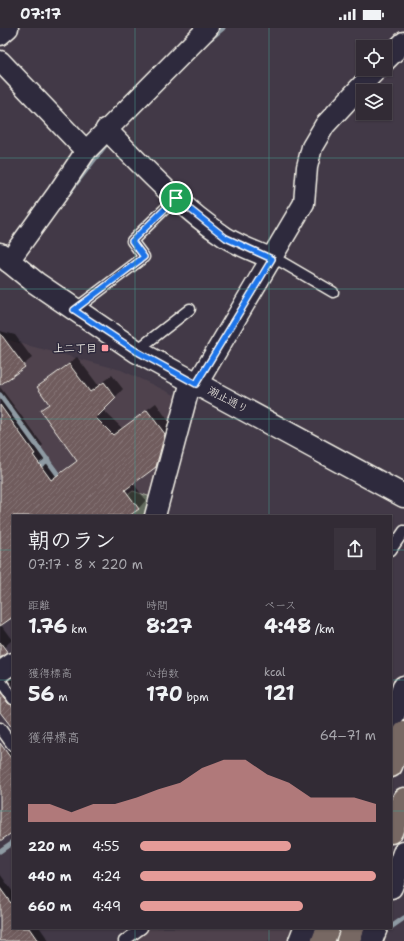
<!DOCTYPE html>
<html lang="ja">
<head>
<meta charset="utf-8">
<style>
	body { margin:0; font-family:"Shantell Sans","Klee One",sans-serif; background:#3a333d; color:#f1f3f6; height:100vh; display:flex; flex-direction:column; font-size:15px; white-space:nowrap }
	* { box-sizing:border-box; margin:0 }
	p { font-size:13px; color:#a8a7ad }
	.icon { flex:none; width:22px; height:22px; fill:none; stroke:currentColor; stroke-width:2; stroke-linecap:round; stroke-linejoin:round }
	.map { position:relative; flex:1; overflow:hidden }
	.sheet { position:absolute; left:12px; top:487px; width:380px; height:414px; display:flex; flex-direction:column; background:#322b35; border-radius:0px; box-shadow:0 1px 3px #0004,0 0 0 1px #4d4750 }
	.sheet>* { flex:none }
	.tools { position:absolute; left:356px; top:12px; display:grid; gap:8px }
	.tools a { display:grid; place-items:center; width:36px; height:36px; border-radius:0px; background:#322b35; box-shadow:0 1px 3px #0004,0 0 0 1px #4d4750; font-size:20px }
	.pin { position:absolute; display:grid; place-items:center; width:34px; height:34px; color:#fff; margin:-17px; border:2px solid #fff; border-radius:50%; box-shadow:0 1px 4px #0007 }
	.round { display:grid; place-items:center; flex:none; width:42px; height:42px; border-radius:0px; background:#3a333d }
	.summary { display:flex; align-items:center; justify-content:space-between; height:68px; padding:0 16px }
	h1 { font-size:22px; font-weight:700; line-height:30px }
	.stats { display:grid; grid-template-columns:repeat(3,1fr); gap:6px; height:68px; padding:4px 16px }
	.stats div { display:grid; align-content:center }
	.stats b { font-size:20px; font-weight:700 }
	.stats small { font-size:11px; font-weight:400 }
	.stats p { font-size:11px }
	.chart { height:112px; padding:8px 16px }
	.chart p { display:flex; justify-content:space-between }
	.chart svg { width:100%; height:72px; margin-top:4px; fill:#e69b98; opacity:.7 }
	ul { padding:0 16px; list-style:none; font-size:13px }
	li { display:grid; grid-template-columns:64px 48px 1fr; align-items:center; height:30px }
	li i { height:10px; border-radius:5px; background:#e69b98 }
	.status { display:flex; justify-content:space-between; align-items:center; height:28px; padding:0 20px; background:#322b35; direction:ltr }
	.status svg { height:11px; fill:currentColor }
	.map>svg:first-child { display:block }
</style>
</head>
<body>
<div class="status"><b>07:17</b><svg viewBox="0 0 49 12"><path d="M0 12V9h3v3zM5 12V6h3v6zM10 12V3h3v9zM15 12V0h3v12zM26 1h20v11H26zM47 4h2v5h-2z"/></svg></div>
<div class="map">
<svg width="404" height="913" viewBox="0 0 404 913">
	<defs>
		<pattern id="building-hatch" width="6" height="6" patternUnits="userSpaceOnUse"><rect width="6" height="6" fill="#6f5b5d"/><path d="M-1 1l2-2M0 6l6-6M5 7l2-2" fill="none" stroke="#847374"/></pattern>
	</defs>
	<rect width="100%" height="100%" fill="#423947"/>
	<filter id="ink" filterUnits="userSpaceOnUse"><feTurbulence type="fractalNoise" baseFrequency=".025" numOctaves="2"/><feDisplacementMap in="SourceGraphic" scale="8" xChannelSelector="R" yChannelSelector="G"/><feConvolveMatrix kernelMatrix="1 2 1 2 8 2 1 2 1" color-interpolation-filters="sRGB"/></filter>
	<g filter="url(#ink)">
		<g fill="#50434e">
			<path d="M0 310 121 342 181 370 154 470 99 488H91L0 362Z"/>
			<path d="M150 900H297L292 913H132Z"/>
		</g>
		<path fill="#646c5f" stroke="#acaea4" d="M133 463 154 470 149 488H99Z"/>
		<g fill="#0007">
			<path d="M0 303 15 307 32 330 0 356Z"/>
			<path d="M77 329 98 357 112 347 123 361 103 382 122 400 156 375 172 398 164 430 133 455 146 472 132 488H13V588L1 597 12 612 0 623V359L43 417 41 419 60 445 77 432 42 382 50 374 39 359Z"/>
			<path d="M13 649V658L9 652Z"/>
			<path d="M0 654 13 667V700L0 682Z"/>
			<path d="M0 718 5 725 13 720V803L0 813Z"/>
			<path d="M0 846 13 864V900H40L49 913H0Z"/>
		</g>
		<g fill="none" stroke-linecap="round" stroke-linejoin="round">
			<g stroke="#8e9aa3" stroke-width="5">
				<path d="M211 10 223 0"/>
				<path d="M67 167 107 115"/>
				<path d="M0 367 62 452"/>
				<path d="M35 441 48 432"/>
				<path d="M0 823 13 814"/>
				<path d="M391 899 404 890"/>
			</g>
		</g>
		<g fill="url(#building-hatch)" stroke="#f4f1e8">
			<path d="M0 305 25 339 0 357Z"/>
			<path d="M69 336 90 364 104 354 116 370 96 390 113 407 147 382 165 406 156 439 125 462 139 481 129 488H13V589L0 598V377L35 426 33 427 51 452 77 433 40 382 49 376 37 359Z"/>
			<path d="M0 614 8 625 0 630Z"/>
			<path d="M0 664 8 675 13 677V701L0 684Z"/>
			<path d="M0 715 13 733V804L0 813Z"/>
			<path d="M0 860 13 878V900H29L38 913H0Z"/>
		</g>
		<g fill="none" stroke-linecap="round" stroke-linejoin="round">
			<g stroke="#f4f1e8" stroke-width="13">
				<g id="lane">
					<path d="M273 229 333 264"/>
					<path d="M74 282 144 229 132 213 176 170"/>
					<path d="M136 323 190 281"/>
					<path d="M391 522 404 503"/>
					<path d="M0 652 13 671"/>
					<path d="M0 700 13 718"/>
					<path d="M124 913 142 900"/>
				</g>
			</g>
			<g stroke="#f4f1e8" stroke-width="23">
				<g id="street">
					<path d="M0 7 8 0"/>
					<path d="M0 33 86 123"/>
					<path d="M385 33 404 14"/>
					<path d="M106 101C143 139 180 179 225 209 239 218 257 224 272 231"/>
					<path d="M8 234 57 166 86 123 208 0"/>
					<path d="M197 356 304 175 307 139 312 119 325 97 377 41"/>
					<path d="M155 488 191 353"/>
					<path d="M0 644 13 635"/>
				</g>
			</g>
			<g stroke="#f4f1e8" stroke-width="25">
				<g id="secondary">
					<path d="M0 226 36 255 136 323 404 468"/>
					<path d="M391 693 404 659"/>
					<path d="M391 859 404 825"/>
					<path d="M300 913 305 900"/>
					<path d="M371 913 376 900"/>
				</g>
			</g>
			<g stroke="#f4f1e8" stroke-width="25">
				<g id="highway">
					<path d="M391 738 404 705"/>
					<path d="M391 804 404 771"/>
					<path d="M323 913 328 900"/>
					<path d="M348 913 353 900"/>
				</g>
			</g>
			<use href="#lane" stroke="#2f2a3d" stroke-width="10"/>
			<use href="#street" stroke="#2f2a3d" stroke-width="20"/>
			<use href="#secondary" stroke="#2f2a3d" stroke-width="22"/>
			<use href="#highway" stroke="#776864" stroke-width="22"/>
		</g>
	</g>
	<g fill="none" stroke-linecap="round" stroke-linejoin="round" filter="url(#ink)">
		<g stroke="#fff" stroke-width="8">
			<path id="route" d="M176 170 226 210 272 231 196 356 136 323 74 282 144 229 132 213Z"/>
		</g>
		<use href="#route" stroke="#1a73e8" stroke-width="5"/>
	</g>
	<path fill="none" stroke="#48958c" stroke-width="1" stroke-opacity="0.55" d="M135 0V488M269 0V488M0 130H404M0 261H404M0 391H404M0 522H13M391 522H404M0 652H13M391 652H404M0 783H13M391 783H404M135 900V913M269 900V913"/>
	<rect fill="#ff9aa2" stroke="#2f2a3d" stroke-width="1.5" x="101" y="316" width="8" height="8" rx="2"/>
	<g text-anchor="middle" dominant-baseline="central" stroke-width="3" stroke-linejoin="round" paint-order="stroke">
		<g font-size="11" font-weight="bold" fill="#f4f1e8" stroke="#2f2a3d" text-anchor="end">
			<text x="97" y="320">上二丁目</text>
		</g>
		<g font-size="11" fill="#f4f1e8" stroke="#2f2a3d">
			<text transform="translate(228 372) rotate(28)">潮止通り</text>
		</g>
	</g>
</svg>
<div class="tools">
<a><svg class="icon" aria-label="locate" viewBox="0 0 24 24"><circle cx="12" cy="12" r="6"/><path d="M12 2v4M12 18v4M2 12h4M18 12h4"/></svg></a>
<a><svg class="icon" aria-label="layers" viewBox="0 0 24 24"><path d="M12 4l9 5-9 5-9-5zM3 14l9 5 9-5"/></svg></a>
</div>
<div class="pin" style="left:176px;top:170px;background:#1e9e55"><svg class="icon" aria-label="arrive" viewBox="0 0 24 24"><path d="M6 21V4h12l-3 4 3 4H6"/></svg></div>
<section class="sheet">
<div class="summary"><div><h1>朝のラン</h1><p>07:17 · 8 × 220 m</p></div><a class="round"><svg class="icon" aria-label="share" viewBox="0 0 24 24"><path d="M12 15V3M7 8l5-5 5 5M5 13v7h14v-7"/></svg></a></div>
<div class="stats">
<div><p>距離</p><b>1.76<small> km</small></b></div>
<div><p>時間</p><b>8:27</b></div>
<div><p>ペース</p><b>4:48<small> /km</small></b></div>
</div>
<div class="stats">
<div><p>獲得標高</p><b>56<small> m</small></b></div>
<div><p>心拍数</p><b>170<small> bpm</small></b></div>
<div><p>kcal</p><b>121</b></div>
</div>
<div class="chart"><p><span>獲得標高</span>64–71 m</p>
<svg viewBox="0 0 160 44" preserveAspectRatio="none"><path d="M0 44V33L10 33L20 38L30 33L40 33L50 29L60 24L70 20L80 11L90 6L100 6L110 15L120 20L130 29L140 29L150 29L160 33V44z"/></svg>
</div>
<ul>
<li><b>220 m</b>4:55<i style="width:64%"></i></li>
<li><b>440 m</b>4:24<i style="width:100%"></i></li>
<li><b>660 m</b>4:49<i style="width:69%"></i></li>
</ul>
</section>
</div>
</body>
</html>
